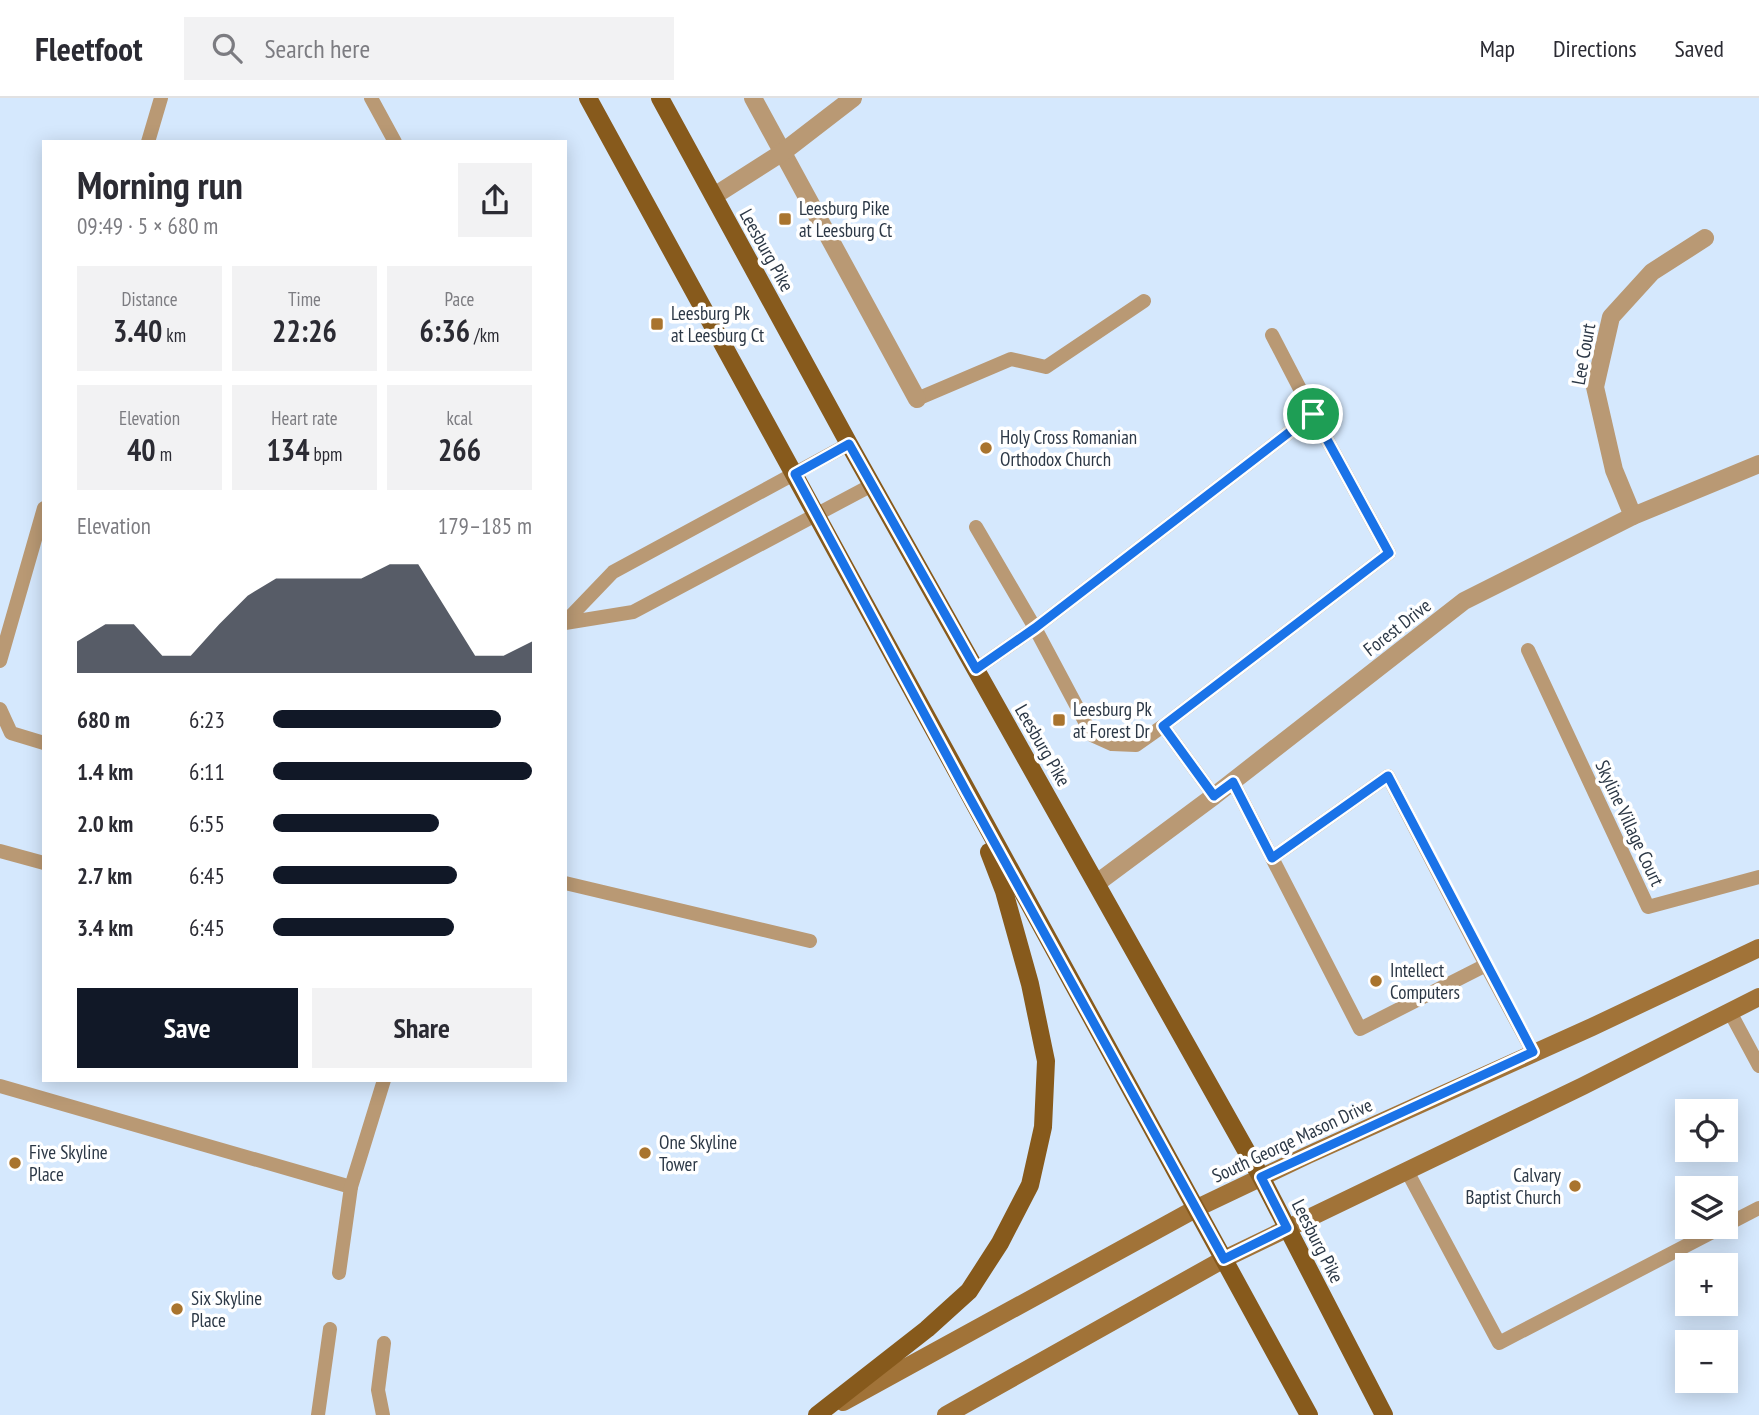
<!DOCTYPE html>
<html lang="en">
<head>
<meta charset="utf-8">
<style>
	body { margin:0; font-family:"PT Sans Narrow",sans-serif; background:#f2f2f3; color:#2b2b33; height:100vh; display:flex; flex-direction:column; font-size:26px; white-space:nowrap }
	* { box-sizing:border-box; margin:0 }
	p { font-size:23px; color:#7c7c81 }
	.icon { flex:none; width:38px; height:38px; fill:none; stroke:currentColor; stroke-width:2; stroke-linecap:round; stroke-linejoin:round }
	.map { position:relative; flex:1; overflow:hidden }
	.drawer { position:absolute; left:42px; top:42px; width:525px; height:942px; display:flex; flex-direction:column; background:#fff; border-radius:0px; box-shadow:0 4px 18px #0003 }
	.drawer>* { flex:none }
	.controls { position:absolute; left:1675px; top:1001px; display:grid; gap:14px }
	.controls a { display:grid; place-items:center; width:63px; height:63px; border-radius:0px; background:#fff; box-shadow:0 4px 18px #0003; font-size:35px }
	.pin { position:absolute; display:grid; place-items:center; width:60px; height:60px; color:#fff; margin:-30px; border:4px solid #fff; border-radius:50%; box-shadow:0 2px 7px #0007 }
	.round { display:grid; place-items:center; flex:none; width:74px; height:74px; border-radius:0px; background:#f2f2f3 }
	.headline { display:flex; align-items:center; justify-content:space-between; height:119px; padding:0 35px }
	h1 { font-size:38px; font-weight:800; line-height:52px }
	.stats { display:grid; grid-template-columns:repeat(3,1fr); gap:10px; height:119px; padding:7px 35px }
	.stats div { display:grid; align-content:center; border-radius:0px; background:#f2f2f3; text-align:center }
	.stats b { font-size:30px; font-weight:800 }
	.stats small { font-size:19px; font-weight:400 }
	.stats p { font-size:19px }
	.chart { height:196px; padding:14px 35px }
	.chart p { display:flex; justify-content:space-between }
	.chart svg { width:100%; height:126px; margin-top:7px; fill:#111827; opacity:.7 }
	.button { display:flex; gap:14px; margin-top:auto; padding:14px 35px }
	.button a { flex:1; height:80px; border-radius:0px; background:#111827; color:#fff; font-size:28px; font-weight:800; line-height:80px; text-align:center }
	.button a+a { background:#f2f2f3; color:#2b2b33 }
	ul { padding:0 35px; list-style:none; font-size:23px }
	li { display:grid; grid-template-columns:112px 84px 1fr; align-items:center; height:52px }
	li i { height:18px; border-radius:9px; background:#111827 }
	header { display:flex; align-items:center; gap:42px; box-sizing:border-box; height:98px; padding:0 35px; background:#fff; border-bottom:2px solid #e1e1e2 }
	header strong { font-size:33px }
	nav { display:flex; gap:38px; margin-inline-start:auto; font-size:24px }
	.search { width:490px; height:63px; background:#f2f2f3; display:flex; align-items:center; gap:18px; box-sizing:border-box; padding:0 24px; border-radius:0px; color:#7c7c81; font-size:26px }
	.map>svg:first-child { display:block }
</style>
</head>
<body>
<header>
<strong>Fleetfoot</strong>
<div class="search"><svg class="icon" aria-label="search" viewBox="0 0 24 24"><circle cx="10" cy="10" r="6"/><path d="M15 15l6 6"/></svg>Search here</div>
<nav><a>Map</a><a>Directions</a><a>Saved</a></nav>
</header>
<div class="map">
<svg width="1759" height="1317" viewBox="0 0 1759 1317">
	<rect width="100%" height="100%" fill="#d5e8fd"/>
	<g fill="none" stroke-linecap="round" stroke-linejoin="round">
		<g stroke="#b99974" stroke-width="14">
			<path d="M371 0 395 44"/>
			<path d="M148 44 161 0"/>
			<path d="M1272 237 1313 316"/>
			<path d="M917 301 1011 261 1046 269 1144 203"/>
			<path d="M976 429 1035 530 1092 637 1112 646 1136 647 1163 628"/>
			<path d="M565 524 613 474 849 346"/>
			<path d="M565 525 633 514 872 387"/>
			<path d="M1528 552 1648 809 1759 779"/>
			<path d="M0 563 44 410"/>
			<path d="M976 571 1035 530 1313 316 1389 455 1163 628 1214 698"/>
			<path d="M0 611 11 635 44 645"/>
			<path d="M1233 684 1360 931 1486 867 1533 954"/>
			<path d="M0 753 44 765"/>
			<path d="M1272 760 1388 678 1486 867"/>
			<path d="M565 785 810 843"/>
			<path d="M1730 914 1759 968"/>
			<path d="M0 988 351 1089"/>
			<path d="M1407 1073 1499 1245 1722 1129"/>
			<path d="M1726 1127 1759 1110"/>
			<path d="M339 1175 351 1089 384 982"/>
			<path d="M318 1317 330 1231"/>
			<path d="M383 1317 378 1292 384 1245"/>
		</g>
		<g stroke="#b99974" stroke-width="18">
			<path d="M753 0 917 301"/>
			<path d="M714 98 783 54 853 0"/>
			<path d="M1633 418 1614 372 1595 289 1611 219 1652 174 1705 140"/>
			<path d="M1097 785 1214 698 1464 503 1633 418 1759 366"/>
		</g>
		<g stroke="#a17338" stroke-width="18">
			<path d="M843 1304 1197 1110 1308 1057 1592 929 1759 850"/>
			<path d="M946 1317 1224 1161 1583 988 1759 899"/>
		</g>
		<g stroke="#875a1c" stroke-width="18">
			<path d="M588 0 1309 1317"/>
			<path d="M660 0 849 346 1261 1079 1384 1317"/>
			<path d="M817 1317 927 1231 969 1193 1000 1145 1030 1087 1043 1029 1046 963 1030 886 1004 793 989 754"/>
		</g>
	</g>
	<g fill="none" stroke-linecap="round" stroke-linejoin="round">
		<g stroke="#fff" stroke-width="14">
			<path id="route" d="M1313 316 1389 455 1163 628 1214 698 1233 684 1272 760 1388 678 1533 954 1261 1079 1287 1130 1224 1161 967 695 795 376 849 346 976 571 1035 530Z"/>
		</g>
		<use href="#route" stroke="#1a73e8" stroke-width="9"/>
	</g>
	<g fill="#a9742e" stroke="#fff" stroke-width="2.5">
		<rect x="778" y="114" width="14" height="14" rx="3.5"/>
		<rect x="650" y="219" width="14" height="14" rx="3.5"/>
		<circle cx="986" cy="350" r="7"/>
		<rect x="1052" y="615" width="14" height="14" rx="3.5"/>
		<circle cx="1376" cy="883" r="7"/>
		<circle cx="645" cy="1055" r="7"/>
		<circle cx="15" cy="1065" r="7"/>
		<circle cx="1575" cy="1088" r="7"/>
		<circle cx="177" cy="1211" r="7"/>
	</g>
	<g text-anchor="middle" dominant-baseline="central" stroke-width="7" stroke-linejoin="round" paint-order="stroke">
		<g font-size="19" fill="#2c3846" stroke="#fff" text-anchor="start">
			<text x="799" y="110">Leesburg Pike<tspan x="799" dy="22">at Leesburg Ct</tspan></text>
			<text x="671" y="215">Leesburg Pk<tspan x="671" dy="22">at Leesburg Ct</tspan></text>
			<text x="1000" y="339">Holy Cross Romanian<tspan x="1000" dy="22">Orthodox Church</tspan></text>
			<text x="1073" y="611">Leesburg Pk<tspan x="1073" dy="22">at Forest Dr</tspan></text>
			<text x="1390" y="872">Intellect<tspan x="1390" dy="22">Computers</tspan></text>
			<text x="659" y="1044">One Skyline<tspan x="659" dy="22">Tower</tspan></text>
			<text x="29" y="1054">Five Skyline<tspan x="29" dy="22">Place</tspan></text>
			<text x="1561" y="1077" text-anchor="end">Calvary<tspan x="1561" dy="22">Baptist Church</tspan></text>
			<text x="191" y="1200">Six Skyline<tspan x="191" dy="22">Place</tspan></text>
		</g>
		<g font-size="19" fill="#2c3846" stroke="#fff">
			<text transform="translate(767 152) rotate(61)">Leesburg Pike</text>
			<text transform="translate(1583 256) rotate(-80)">Lee Court</text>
			<text transform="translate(1397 529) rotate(-38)">Forest Drive</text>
			<text transform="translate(1043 647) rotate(60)">Leesburg Pike</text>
			<text transform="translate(1630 725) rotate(65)">Skyline Village Court</text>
			<text transform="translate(1292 1042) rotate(-25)">South George Mason Drive</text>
			<text transform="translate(1318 1143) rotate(63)">Leesburg Pike</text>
		</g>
	</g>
</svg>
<div class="controls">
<a><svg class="icon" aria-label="locate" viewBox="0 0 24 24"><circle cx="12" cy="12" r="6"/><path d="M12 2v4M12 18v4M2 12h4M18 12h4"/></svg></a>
<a><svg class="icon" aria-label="layers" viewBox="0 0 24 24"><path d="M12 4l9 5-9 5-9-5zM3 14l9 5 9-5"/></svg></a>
<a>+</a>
<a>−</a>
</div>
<div class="pin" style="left:1313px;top:316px;background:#1e9e55"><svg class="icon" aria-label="arrive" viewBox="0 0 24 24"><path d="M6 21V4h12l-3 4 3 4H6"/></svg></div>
<section class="drawer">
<div class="headline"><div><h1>Morning run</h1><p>09:49 · 5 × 680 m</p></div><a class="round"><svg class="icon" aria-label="share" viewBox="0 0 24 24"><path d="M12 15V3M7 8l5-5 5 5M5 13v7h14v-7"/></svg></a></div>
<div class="stats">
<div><p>Distance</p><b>3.40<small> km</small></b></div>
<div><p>Time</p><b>22:26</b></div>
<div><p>Pace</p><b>6:36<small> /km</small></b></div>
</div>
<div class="stats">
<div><p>Elevation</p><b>40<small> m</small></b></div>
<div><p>Heart rate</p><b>134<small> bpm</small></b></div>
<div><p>kcal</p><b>266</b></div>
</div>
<div class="chart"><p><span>Elevation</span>179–185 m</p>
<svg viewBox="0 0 160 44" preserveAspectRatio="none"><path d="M0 44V33L10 27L20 27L30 38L40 38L50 27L60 17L70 11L80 11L90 11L100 11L110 6L120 6L130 22L140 38L150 38L160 33V44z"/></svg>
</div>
<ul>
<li><b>680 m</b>6:23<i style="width:88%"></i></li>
<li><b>1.4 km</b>6:11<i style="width:100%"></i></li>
<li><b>2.0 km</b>6:55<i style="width:64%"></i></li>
<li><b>2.7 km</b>6:45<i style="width:71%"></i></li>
<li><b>3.4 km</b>6:45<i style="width:70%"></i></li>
</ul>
<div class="button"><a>Save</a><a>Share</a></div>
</section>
</div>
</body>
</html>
